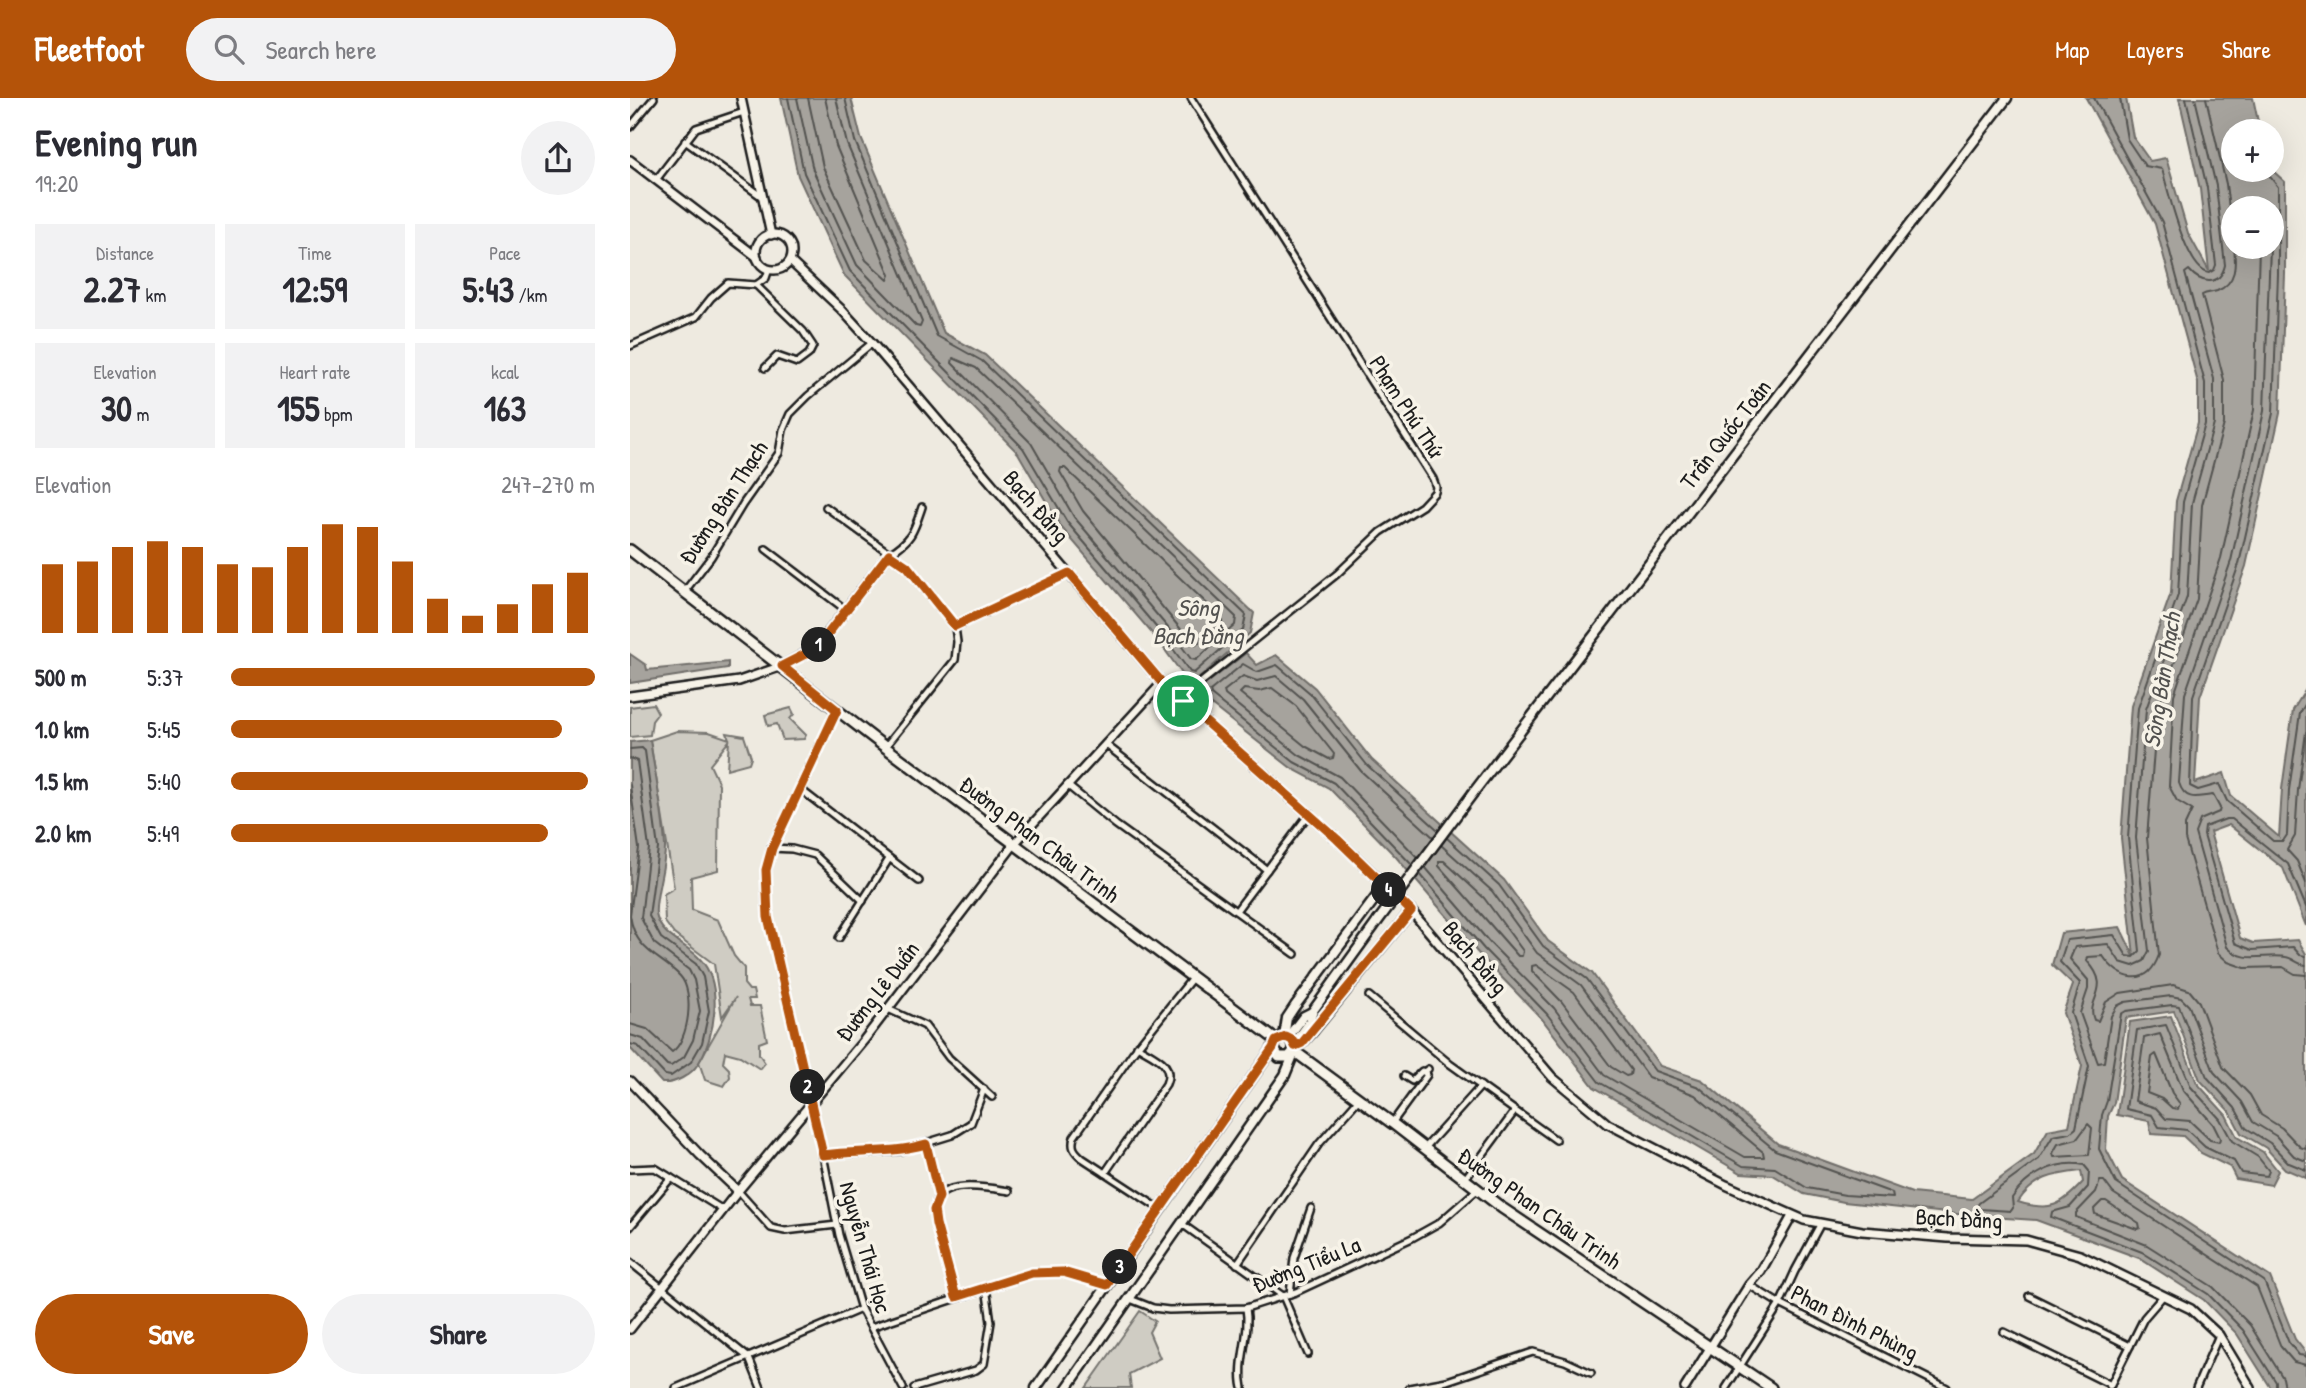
<!DOCTYPE html>
<html lang="en">
<head>
<meta charset="utf-8">
<style>
	body { margin:0; font-family:"Patrick Hand",sans-serif; background:#f2f2f3; color:#2b2b33; height:100vh; display:flex; flex-direction:column; font-size:26px; white-space:nowrap }
	* { box-sizing:border-box; margin:0 }
	p { font-size:23px; color:#7c7c81 }
	.icon { flex:none; width:38px; height:38px; fill:none; stroke:currentColor; stroke-width:2; stroke-linecap:round; stroke-linejoin:round }
	.map { position:relative; flex:1; overflow:hidden }
	.sheet { display:flex; flex-direction:column; background:#fff; width:630px }
	.sheet>* { flex:none }
	.fabs { position:absolute; left:1591px; top:21px; display:grid; gap:14px }
	.fabs a { display:grid; place-items:center; width:63px; height:63px; border-radius:50%; background:#fff; box-shadow:0 7px 28px #0002; font-size:35px }
	.pin { position:absolute; display:grid; place-items:center; width:60px; height:60px; color:#fff; margin:-30px; border:4px solid #fff; border-radius:50%; box-shadow:0 2px 7px #0007 }
	.km { position:absolute; width:35px; height:35px; margin:-18px; border-radius:50%; background:#222; color:#fff; font-size:19px; line-height:35px; text-align:center }
	.round { display:grid; place-items:center; flex:none; width:74px; height:74px; border-radius:37px; background:#f2f2f3 }
	.head { display:flex; align-items:center; justify-content:space-between; height:119px; padding:0 35px }
	h1 { font-size:38px; font-weight:700; line-height:52px }
	.figures { display:grid; grid-template-columns:repeat(3,1fr); gap:10px; height:119px; padding:7px 35px }
	.figures div { display:grid; align-content:center; border-radius:0px; background:#f2f2f3; text-align:center }
	.figures b { font-size:35px; font-weight:700 }
	.figures small { font-size:19px; font-weight:400 }
	.figures p { font-size:19px }
	.chart { height:196px; padding:14px 35px }
	.chart p { display:flex; justify-content:space-between }
	.chart svg { width:100%; height:126px; margin-top:7px; stroke:#b45309; stroke-width:6 }
	.button { display:flex; gap:14px; margin-top:auto; padding:14px 35px }
	.button a { flex:1; height:80px; border-radius:42px; background:#b45309; color:#fff; font-size:28px; font-weight:700; line-height:80px; text-align:center }
	.button a+a { background:#f2f2f3; color:#2b2b33 }
	ul { padding:0 35px; list-style:none; font-size:23px }
	li { display:grid; grid-template-columns:112px 84px 1fr; align-items:center; height:52px }
	li i { height:18px; border-radius:9px; background:#b45309 }
	header { display:flex; align-items:center; gap:42px; box-sizing:border-box; height:98px; padding:0 35px; background:#b45309; color:#fff }
	header strong { font-size:33px }
	nav { display:flex; gap:38px; margin-inline-start:auto; font-size:24px }
	.search { width:490px; height:63px; background:#f2f2f3; display:flex; align-items:center; gap:18px; box-sizing:border-box; padding:0 24px; border-radius:38px; color:#7c7c81; font-size:26px }
	main { display:flex; flex:1; min-height:0 }
	.map>svg:first-child { display:block }
</style>
</head>
<body>
<header>
<strong>Fleetfoot</strong>
<div class="search"><svg class="icon" aria-label="search" viewBox="0 0 24 24"><circle cx="10" cy="10" r="6"/><path d="M15 15l6 6"/></svg>Search here</div>
<nav><a>Map</a><a>Layers</a><a>Share</a></nav>
</header>
<main>
<section class="sheet">
<div class="head"><div><h1>Evening run</h1><p>19:20</p></div><a class="round"><svg class="icon" aria-label="share" viewBox="0 0 24 24"><path d="M12 15V3M7 8l5-5 5 5M5 13v7h14v-7"/></svg></a></div>
<div class="figures">
<div><p>Distance</p><b>2.27<small> km</small></b></div>
<div><p>Time</p><b>12:59</b></div>
<div><p>Pace</p><b>5:43<small> /km</small></b></div>
</div>
<div class="figures">
<div><p>Elevation</p><b>30<small> m</small></b></div>
<div><p>Heart rate</p><b>155<small> bpm</small></b></div>
<div><p>kcal</p><b>163</b></div>
</div>
<div class="chart"><p><span>Elevation</span>247–270 m</p>
<svg viewBox="0 0 160 44" preserveAspectRatio="none"><path d="M5 44V20M15 44V19M25 44V14M35 44V12M45 44V14M55 44V20M65 44V21M75 44V14M85 44V6M95 44V7M105 44V19M115 44V32M125 44V38M135 44V34M145 44V27M155 44V23"/></svg>
</div>
<ul>
<li><b>500 m</b>5:37<i style="width:100%"></i></li>
<li><b>1.0 km</b>5:45<i style="width:91%"></i></li>
<li><b>1.5 km</b>5:40<i style="width:98%"></i></li>
<li><b>2.0 km</b>5:49<i style="width:87%"></i></li>
</ul>
<div class="button"><a>Save</a><a>Share</a></div>
</section>
<div class="map">
<svg width="1676" height="1290" viewBox="0 0 1676 1290">
	<rect width="100%" height="100%" fill="#eeeae0"/>
	<filter id="ink" filterUnits="userSpaceOnUse"><feTurbulence type="fractalNoise" baseFrequency=".0143" numOctaves="2"/><feDisplacementMap in="SourceGraphic" scale="14" xChannelSelector="R" yChannelSelector="G"/><feConvolveMatrix kernelMatrix="1 2 1 2 8 2 1 2 1" color-interpolation-filters="sRGB"/></filter>
	<g filter="url(#ink)">
		<g fill="#cfccc3" stroke="#767470" stroke-width="2">
			<path d="M23 606 28 615 22 623 20 637 0 639V609Z"/>
			<path d="M161 610 164 616 160 621 176 637 174 641 153 642 147 626 138 628 135 617Z"/>
			<path d="M47 633 79 634 99 641 97 635 114 638 121 659 119 665 97 671 99 643 80 667 89 686 88 772 61 779 62 812 88 822 104 858 114 870V886L119 892H123L125 901H118L120 908H130L137 942 129 945V956L135 965 130 971 110 958 95 954 93 965 99 971 100 979 94 988 75 982 69 964 106 899 92 919 84 866 44 836 35 824 34 796 44 790 20 642Z"/>
			<path d="M510 1213 525 1223 519 1234 530 1260 499 1276 501 1290H456Z"/>
		</g>
		<g fill="#a6a39d" stroke="#6f6d69" stroke-width="2" fill-rule="evenodd">
			<path d="M151 0H221L231 40 314 235 355 257 624 515 620 535 566 583 571 590 616 555 627 567 646 557 685 590 742 662 874 782 918 843 962 875 1030 968 1072 982 1148 1046 1282 1095 1342 1101 1404 1056 1418 1032 1439 1028 1452 968 1433 915 1443 887 1422 867 1431 835 1490 829 1504 858 1491 740 1501 608 1541 495 1546 403 1568 325V285L1525 126 1456 0H1496L1503 39 1520 63 1536 60 1558 135 1579 173 1570 91 1549 0H1623L1630 33H1603V72H1642L1655 84V176L1650 315 1616 468 1570 599 1565 685 1594 675 1601 698 1649 739 1652 691 1663 612 1676 591V828L1653 770 1599 727 1580 734 1610 840 1623 845 1668 842 1676 856V1080L1655 1071 1636 1050 1611 1035 1600 1014 1570 982 1544 913 1496 920 1484 1005 1478 1018 1476 1051 1492 1082 1640 1179 1665 1241 1676 1255V1290H1641L1607 1236 1574 1202 1509 1160 1406 1122 1345 1118 1214 1104 1174 1096 1143 1077 1111 1075 964 989 912 921 848 855 766 759 699 690 661 670 566 595 527 541 431 429 388 355 214 177 168 78ZM1603 110H1642V149H1603ZM1451 1073 1453 1084C1431 1108 1420 1114 1388 1104 1404 1079 1424 1076 1451 1073Z"/>
			<path d="M0 556 16 567 17 572 98 564V570L0 585Z"/>
			<path d="M20 642C25 677 33 713 35 748 36 767 24 800 26 816 30 839 57 846 70 861 94 886 85 940 68 966 61 977 45 986 32 985L0 950V644Z"/>
			<path d="M1541 918 1567 985 1596 1017 1607 1039 1633 1054 1648 1073 1641 1087 1606 1081 1600 1069 1571 1055 1553 1038 1521 1036 1519 1023 1487 1017 1500 924Z"/>
		</g>
		<g fill="none" stroke-linecap="round" stroke-linejoin="round">
			<g stroke="#535250" stroke-width="2">
				<path d="M158 0 174 75 220 173 393 350 437 424 532 536 560 574 564 575 613 532 616 517 352 263 307 238 225 43 215 0"/>
				<path d="M167 0 183 72 227 167 286 228 290 229 292 224 217 46 206 0"/>
				<path d="M178 0 193 69 236 162 258 182 260 177 206 48 195 0"/>
				<path d="M1464 0 1532 124 1575 285V326L1553 404 1548 497 1508 610 1498 740 1510 853 1504 859 1497 858 1484 837 1437 842 1430 864 1450 885 1441 915 1459 968 1446 1030 1440 1035 1423 1038 1409 1061 1349 1105 1347 1108 1350 1111 1381 1113 1383 1110 1382 1100C1397 1077 1427 1061 1454 1067L1459 1073 1458 1089 1440 1109 1422 1114 1421 1119 1512 1154 1578 1196 1613 1232 1646 1284V1290"/>
				<path d="M1490 0 1497 41 1515 68 1532 71C1538 92 1556 172 1579 175L1584 172 1586 167 1577 90 1556 0"/>
				<path d="M1565 0 1586 88 1595 167C1590 189 1571 186 1559 172L1555 175 1584 281V326L1562 405 1557 499 1516 611 1506 740 1519 853 1514 863 1503 868 1490 864 1478 846 1445 849 1440 861 1458 882V891L1450 915 1468 965 1474 964 1481 918 1487 908 1495 904 1541 898 1551 900 1559 908 1584 974 1612 1004 1623 1024 1646 1038 1664 1058 1676 1063"/>
				<path d="M1576 0 1596 86 1603 144"/>
				<path d="M1635 72 1648 89V176L1643 315 1609 466 1563 598 1560 688 1568 692 1589 686 1597 703 1643 743H1653L1657 737 1659 692 1670 615 1676 605"/>
				<path d="M1604 149C1606 166 1607 185 1587 193 1581 195 1577 194 1572 197L1594 282V326L1572 407 1567 501 1527 614 1517 740 1529 857C1517 891 1489 882 1473 858L1458 859 1457 863C1484 891 1455 901 1464 922L1468 923 1476 904 1490 895 1543 887 1559 892 1569 904 1593 969 1620 997 1631 1017 1652 1030 1670 1049 1676 1051"/>
				<path d="M1629 149 1624 312 1591 460 1544 597 1539 688 1547 703 1562 712 1555 727V741L1588 855 1598 864 1615 870 1653 869 1665 876 1676 877"/>
				<path d="M1640 149 1634 313 1601 463 1555 596 1549 685C1555 704 1568 699 1583 697L1590 710 1589 714 1570 722 1565 735 1597 849C1615 867 1635 855 1656 859 1663 860 1667 866 1676 867"/>
				<path d="M323 260 346 270 606 519 605 527 566 562 561 561 539 531 444 419 401 345 322 265Z"/>
				<path d="M431 370H435L592 520V525L567 546H563L453 413 430 374Z"/>
				<path d="M642 590 666 608 704 656 703 660 699 661 675 648 610 595 614 591 629 593Z"/>
				<path d="M1676 634 1668 692 1665 738 1657 752 1667 763 1676 785"/>
				<path d="M0 651 12 650 15 653 28 750 19 818 31 840 66 866 73 879 79 913 72 945 61 964 41 978 35 977 8 948 0 946"/>
				<path d="M0 660 7 663 19 750 11 820 24 845 59 872 64 882 70 913 63 942 54 959 41 968 37 967 13 941 0 937"/>
				<path d="M0 687 9 750 0 817"/>
				<path d="M788 760 710 679 669 657 595 597 594 593 613 578 627 583 646 578 673 601 731 673 803 739"/>
				<path d="M809 763H814L854 800 893 853 892 858H888L809 768Z"/>
				<path d="M782 767 704 685 664 664 581 597 580 593 613 566 627 574 647 567 680 595 737 667 808 732"/>
				<path d="M795 769 860 845 924 910 974 977 1115 1059H1134L1133 1054 1065 997 1018 979 951 887 907 855 862 793 811 747"/>
				<path d="M790 776 854 851 917 916 969 984 1113 1068 1145 1070 1177 1090 1215 1097 1263 1100 1262 1095 1145 1052 1069 989 1025 973 957 881 913 848 869 787 817 740"/>
				<path d="M1676 809 1658 766 1602 721H1596L1575 729 1574 737 1605 845 1622 852 1663 849 1670 857 1676 858"/>
				<path d="M0 817C5 854 30 857 50 878 65 894 59 942 42 954L17 931 0 926"/>
				<path d="M906 867 944 894 1001 972 1000 977 996 978 981 969 932 904 902 873V868Z"/>
				<path d="M1536 927 1561 989 1590 1021 1602 1043 1628 1059 1639 1073 1637 1078 1611 1075 1604 1063 1575 1049 1557 1032 1529 1029 1522 1017 1496 1011 1507 932Z"/>
				<path d="M1530 936 1553 992 1583 1026 1590 1040 1589 1044 1580 1042 1560 1023 1536 1021 1526 1010 1505 1003 1514 940Z"/>
				<path d="M1526 956 1542 995 1550 1006 1548 1011 1542 1010 1532 1001 1517 995 1522 959Z"/>
				<path d="M1458 1026 1462 1030 1459 1057 1424 1059 1423 1055 1428 1046 1447 1041Z"/>
				<path d="M1676 1072 1659 1065 1640 1045 1616 1030 1605 1010 1577 979 1549 908 1542 907 1496 913 1491 916 1477 1003 1472 1017 1469 1051 1486 1085 1634 1183 1659 1245 1669 1257 1676 1258"/>
				<path d="M1472 1103H1476L1509 1125 1510 1130 1507 1131 1465 1116 1464 1111Z"/>
				<path d="M1655 1290 1653 1280 1620 1227 1583 1189 1517 1147 1446 1119V1115L1466 1094 1470 1083H1474L1483 1095 1627 1189 1651 1249 1664 1264 1676 1267"/>
			</g>
			<g stroke="#1c1c1c" stroke-width="10">
				<g id="minor">
					<path d="M0 29 24 0"/>
					<path d="M55 43 132 99"/>
					<path d="M26 82 66 30 114 14"/>
					<path d="M126 187 173 233 183 248 179 256 167 265 147 258 135 270"/>
					<path d="M0 248 66 219 81 200 98 185 126 187 136 180 139 171"/>
					<path d="M196 409 277 468 325 529 327 544 325 562 255 649"/>
					<path d="M136 451 216 512"/>
					<path d="M259 456C282 442 284 433 292 409"/>
					<path d="M55 493 81 459 113 406 149 355 153 332 160 316 178 298 242 245"/>
					<path d="M325 529 439 475"/>
					<path d="M553 603 569 586 707 476 751 434 792 408 805 394 806 389 803 381 561 0"/>
					<path d="M207 612 141 750C135 774 135 794 138 819L193 1057 209 1137 231 1211 273 1290"/>
					<path d="M475 646 637 772"/>
					<path d="M437 687 486 727 665 856"/>
					<path d="M170 691 289 783"/>
					<path d="M141 750 162 751 185 757 233 803"/>
					<path d="M606 813 679 716"/>
					<path d="M209 840 259 761"/>
					<path d="M739 898 820 966 926 1042"/>
					<path d="M258 911 295 928 319 960 362 999"/>
					<path d="M774 978 782 983 792 973 794 974 798 971"/>
					<path d="M762 1025 797 977 794 974"/>
					<path d="M296 1046 309 1099"/>
					<path d="M794 1051 851 988"/>
					<path d="M193 1057 270 1053 322 1037 341 1025 354 991"/>
					<path d="M0 1071 25 1070 93 1112"/>
					<path d="M475 1075 536 986C545 965 523 958 507 948"/>
					<path d="M834 1082 885 1013"/>
					<path d="M108 1093 141 1130 155 1133 207 1127"/>
					<path d="M530 1111 452 1060C444 1053 441 1049 444 1039L504 953 563 879"/>
					<path d="M552 1126 653 1198 678 1256"/>
					<path d="M0 1129 41 1080"/>
					<path d="M0 1164 119 1260 131 1290"/>
					<path d="M607 1166 689 1046 729 1001"/>
					<path d="M1119 1187 1150 1206 1317 1290"/>
					<path d="M660 1196 664 1160 681 1110"/>
					<path d="M1399 1198 1500 1248"/>
					<path d="M326 1199C320 1179 315 1160 310 1140 307 1130 302 1117 305 1107 310 1080 360 1090 379 1093"/>
					<path d="M500 1201 523 1210 539 1212 616 1210 666 1194 782 1140 809 1125 848 1091"/>
					<path d="M241 1229 402 1175 433 1174 477 1187"/>
					<path d="M1374 1234 1481 1287"/>
					<path d="M1480 1288 1514 1220 1533 1198"/>
					<path d="M46 1290 231 1211"/>
					<path d="M284 1290 346 1272 354 1266 361 1224 356 1189"/>
					<path d="M613 1290C607 1263 621 1237 616 1210"/>
					<path d="M779 1290 817 1283 903 1254 935 1263 961 1275"/>
					<path d="M1096 1290 1150 1206 1165 1173 1191 1125"/>
					<path d="M1566 1290 1589 1237"/>
				</g>
			</g>
			<g stroke="#1c1c1c" stroke-width="12">
				<g id="tertiary">
					<path d="M111 0 141 137"/>
					<path d="M0 62 127 159"/>
					<circle cx="144" cy="154" r="18"/>
					<path d="M160 163 212 212 242 245 533 586 707 741 755 787 783 815 922 979 978 1026 1096 1087 1174 1122 1232 1133 1318 1140 1396 1142 1450 1157 1561 1211 1589 1237 1621 1290"/>
					<path d="M0 598 109 583 152 568 187 549 259 456"/>
					<path d="M0 983 70 1057 108 1093"/>
					<path d="M0 1231 108 1093 234 942 385 745 532 585"/>
					<path d="M1055 1290 1119 1187 1131 1173 1162 1118"/>
				</g>
			</g>
			<g stroke="#1c1c1c" stroke-width="13">
				<g id="secondary">
					<path d="M843 695 1377 0"/>
					<path d="M682 914 747 824"/>
					<path d="M654 939 657 920 665 908 755 787"/>
					<path d="M658 939 674 918 682 914 681 923 664 946"/>
					<path d="M665 948 672 945 684 932 781 813"/>
					<path d="M406 1290 643 950"/>
					<path d="M437 1290 655 977 664 955"/>
				</g>
			</g>
			<g stroke="#1c1c1c" stroke-width="14">
				<g id="primary">
					<path d="M0 452 255 649 646 942"/>
					<path d="M646 942 643 950 649 959H659L664 953"/>
					<path d="M646 942C652 937 659 938 664 945V953"/>
					<path d="M664 953 762 1025 872 1110 1141 1290"/>
				</g>
			</g>
			<use href="#minor" stroke="#f7f3e8" stroke-width="5"/>
			<use href="#tertiary" stroke="#f7f3e8" stroke-width="7"/>
			<use href="#secondary" stroke="#f7f3e8" stroke-width="8"/>
			<use href="#primary" stroke="#f7f3e8" stroke-width="9"/>
			<g stroke="#1c1c1c" stroke-width="13" stroke-linecap="butt">
				<path id="secondary-bridge" d="M747 824 843 695"/>
			</g>
			<use href="#secondary-bridge" stroke="#f7f3e8" stroke-width="8"/>
		</g>
	</g>
	<g fill="none" stroke-linecap="round" stroke-linejoin="round" filter="url(#ink)">
		<g stroke="#fff" stroke-width="14">
			<path id="route" d="M259 456 277 468 325 528 439 475 533 586 707 741 781 813 672 945 665 948 662 942 656 939 646 943 643 950 477 1187 433 1174 402 1175 326 1199 306 1126 304 1112 309 1099 296 1046C262 1056 228 1052 193 1057L138 819 136 772 142 750 207 612 152 568 187 550Z"/>
		</g>
		<use href="#route" stroke="#b45309" stroke-width="9"/>
	</g>
	<g text-anchor="middle" dominant-baseline="central" stroke-width="7" stroke-linejoin="round" paint-order="stroke">
		<g font-size="23" fill="#1c1c1c" stroke="#f7f3e8">
			<text transform="translate(777 308) rotate(57)">Phạm Phú Thứ</text>
			<text transform="translate(1095 336) rotate(-52)">Trần Quốc Toản</text>
			<text transform="translate(93 404) rotate(-57)">Đường Bàn Thạch</text>
			<text transform="translate(407 408) rotate(49)">Bạch Đằng</text>
			<text transform="translate(410 741) rotate(37)">Đường Phan Châu Trinh</text>
			<text transform="translate(846 859) rotate(50)">Bạch Đằng</text>
			<text transform="translate(247 893) rotate(-52)">Đường Lê Duẩn</text>
			<text transform="translate(910 1110) rotate(35)">Đường Phan Châu Trinh</text>
			<text transform="translate(1329 1120) rotate(3)">Bạch Đằng</text>
			<text transform="translate(236 1149) rotate(74)">Nguyễn Thái Học</text>
			<text transform="translate(676 1166) rotate(-22)">Đường Tiểu La</text>
			<text transform="translate(1225 1224) rotate(27)">Phan Đình Phùng</text>
		</g>
		<g font-size="24" font-style="italic" fill="#535250" stroke="#f7f3e8">
			<text x="568" y="509">Sông<tspan x="568" dy="28">Bạch Đằng</tspan></text>
			<text transform="translate(1531 582) rotate(-81)">Sông Bàn Thạch</text>
		</g>
	</g>
</svg>
<div class="fabs">
<a>+</a>
<a>−</a>
</div>
<div class="pin" style="left:553px;top:603px;background:#1e9e55"><svg class="icon" aria-label="arrive" viewBox="0 0 24 24"><path d="M6 21V4h12l-3 4 3 4H6"/></svg></div>
<b class="km" style="left:189px;top:547px">1</b>
<b class="km" style="left:178px;top:989px">2</b>
<b class="km" style="left:490px;top:1169px">3</b>
<b class="km" style="left:759px;top:792px">4</b>
</div>
</main>
</body>
</html>
